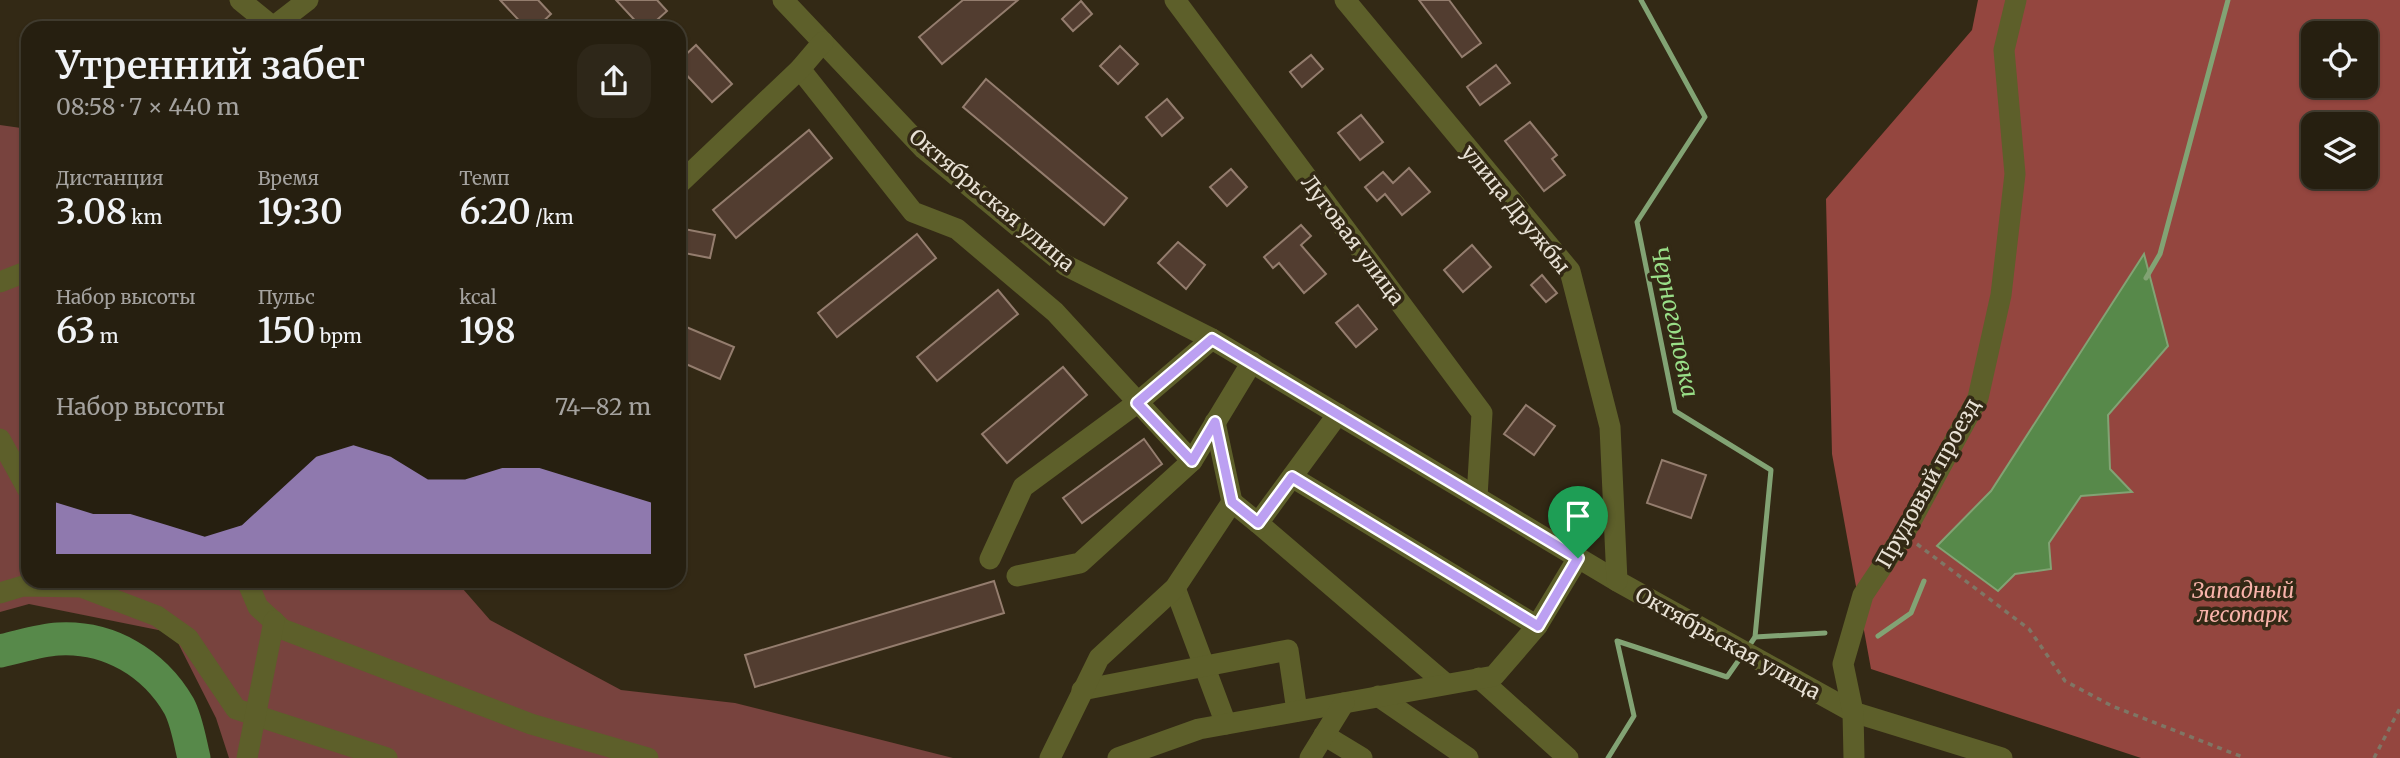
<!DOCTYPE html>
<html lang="ru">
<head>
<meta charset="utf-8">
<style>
	body { margin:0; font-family:Merriweather,serif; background:#2e2719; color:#f1f3f6; height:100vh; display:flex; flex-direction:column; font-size:26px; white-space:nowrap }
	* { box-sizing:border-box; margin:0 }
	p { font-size:23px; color:#a4a29f }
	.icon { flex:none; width:38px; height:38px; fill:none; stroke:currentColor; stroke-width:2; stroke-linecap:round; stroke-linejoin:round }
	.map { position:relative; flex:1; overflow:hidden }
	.panel { position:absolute; left:21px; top:21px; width:665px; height:567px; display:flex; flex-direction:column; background:#261f10; border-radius:21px; box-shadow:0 2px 5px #0004,0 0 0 2px #423d30 }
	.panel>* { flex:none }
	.fabs { position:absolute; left:2301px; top:21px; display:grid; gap:14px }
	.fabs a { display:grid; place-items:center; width:77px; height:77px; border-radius:14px; background:#261f10; box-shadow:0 2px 5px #0004,0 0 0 2px #423d30; font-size:35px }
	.pin { position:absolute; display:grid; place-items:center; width:60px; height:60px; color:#fff; margin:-72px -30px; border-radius:50% 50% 50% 0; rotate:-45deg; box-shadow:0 0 7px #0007 }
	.pin .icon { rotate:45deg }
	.round { display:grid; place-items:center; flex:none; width:74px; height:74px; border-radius:21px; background:#2e2719 }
	.overview { display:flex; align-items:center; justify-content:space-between; height:119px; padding:0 35px }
	h1 { font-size:38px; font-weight:600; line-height:52px }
	.metrics { display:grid; grid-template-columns:repeat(3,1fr); gap:10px; height:119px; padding:7px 35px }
	.metrics div { display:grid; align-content:center }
	.metrics b { font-size:35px; font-weight:600 }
	.metrics small { font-size:19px; font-weight:400 }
	.metrics p { font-size:19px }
	.chart { height:196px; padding:14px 35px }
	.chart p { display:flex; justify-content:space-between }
	.chart svg { width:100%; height:126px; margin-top:7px; fill:#bca0f2; opacity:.7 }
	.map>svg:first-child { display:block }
</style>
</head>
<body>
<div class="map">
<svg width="2400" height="758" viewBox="0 0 2400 758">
	<rect width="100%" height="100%" fill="#332915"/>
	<path fill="#78433e" d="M0 125 28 129V581H456L490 620 621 690 735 703 953 758H229L216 718 173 633 29 604 0 612Z"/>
	<path fill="#94463f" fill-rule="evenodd" d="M1978 0H2400V758H2141L1871 669 1832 454 1826 199 1972 30ZM2314 33H2366V86H2314ZM2314 124H2366V177H2314ZM2144 255 2168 346 2108 415 2110 469 2081 496 2049 543 2051 569 2015 574 1937 546 1991 491Z"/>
	<path fill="#57894a" stroke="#82a374" stroke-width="2" d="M2144 254 2168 346 2108 415 2110 469 2132 492 2081 496 2049 543 2051 569 2015 574 1998 591 1937 546 1991 491Z"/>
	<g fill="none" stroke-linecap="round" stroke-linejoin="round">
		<g stroke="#82a374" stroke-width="5">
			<path d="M1641 0 1705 117 1637 222 1675 411 1771 470 1755 637 1747 649"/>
			<path d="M2146 278 2160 254 2228 0"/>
			<path d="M1878 636 1911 613 1924 581"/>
			<path d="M1755 637 1825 633"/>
			<path d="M1608 758 1634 716 1617 641 1727 677 1741 657"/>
		</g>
		<path stroke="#57894a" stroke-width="33" d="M0 651C19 647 39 640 58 639 109 636 154 663 179 706 187 721 190 742 194 758"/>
	</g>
	<g fill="#523d30" stroke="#947d6e" stroke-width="2">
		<path d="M500 0H538L551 14 536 28H526Z"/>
		<path d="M616 0H657L667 11 648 28H642Z"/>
		<path d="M963 0H1018L942 64 919 37Z"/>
		<path d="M1419 0H1449L1481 43 1462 57Z"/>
		<path d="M1081 1 1092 14 1073 31 1062 19Z"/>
		<path d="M696 45 732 84 712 102 679 67V61Z"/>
		<path d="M1120 46 1138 64 1118 84 1100 66Z"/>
		<path d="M1311 55 1323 69 1302 87 1290 72Z"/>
		<path d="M1496 65 1510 83 1480 105 1467 87Z"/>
		<path d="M986 79 1127 198 1104 225 963 107Z"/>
		<path d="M1167 99 1183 118 1162 136 1146 117Z"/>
		<path d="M1361 115 1383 142 1360 160 1338 133Z"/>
		<path d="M1530 122 1557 155 1552 159 1565 175 1544 191 1505 141Z"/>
		<path d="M809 130 832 158 736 238 713 210Z"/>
		<path d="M1409 168 1430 192 1402 215 1385 194 1377 201 1365 187 1383 172 1393 183Z"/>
		<path d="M1231 169 1247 187 1227 206 1210 187Z"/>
		<path d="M1301 225 1311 236 1301 245 1326 274 1304 293 1279 263 1273 268 1264 257Z"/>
		<path d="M679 228 715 235 710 258 679 252Z"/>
		<path d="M917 234 936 258 837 337 818 313Z"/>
		<path d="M1178 242 1205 265 1186 289 1158 263Z"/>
		<path d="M1472 245 1491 267 1463 292 1444 270Z"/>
		<path d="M1542 275 1557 293 1546 302 1531 285Z"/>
		<path d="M998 290 1018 314 937 381 917 357Z"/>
		<path d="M1358 305 1377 329 1356 347 1336 323Z"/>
		<path d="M679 324 734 347 720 379 679 361Z"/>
		<path d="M1063 367 1087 395 1007 463 982 434Z"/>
		<path d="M1526 405 1555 426 1534 455 1504 434Z"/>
		<path d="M1144 439 1162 464 1082 523 1063 498Z"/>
		<path d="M1662 460 1706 475 1691 518 1647 503Z"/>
		<path d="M994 581 1004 613 755 687 745 655Z"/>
	</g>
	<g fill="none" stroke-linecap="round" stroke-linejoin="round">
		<g stroke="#7f7665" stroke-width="3.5" stroke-dasharray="5 5" stroke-linecap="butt">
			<path d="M1917 544 2029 629 2065 681 2112 706 2245 758"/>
			<path d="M2374 758 2400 708"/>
		</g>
		<g stroke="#5d5f2a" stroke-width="21">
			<path d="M240 0 273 27 308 0"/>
			<path d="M783 0 924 149 1065 265 1212 339 1617 581 1853 712 2002 758"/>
			<path d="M1175 0 1482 413 1477 497"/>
			<path d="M1345 0 1570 271 1610 427 1617 581"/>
			<path d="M800 69 913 212 957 229 1055 312 1192 461"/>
			<path d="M679 184 800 69 823 42"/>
			<path d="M0 282 28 271"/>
			<path d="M1215 422 1232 502"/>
			<path d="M0 439 28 490"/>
			<path d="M1292 477 1537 626"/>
			<path d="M1258 523 1446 684"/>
			<path d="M990 559 1023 487 1137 403 1212 339"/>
			<path d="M1017 576 1080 563 1192 461 1252 362"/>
			<path d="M247 581 258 607 282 629 531 724 648 758"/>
			<path d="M1175 588 1226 724"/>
			<path d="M0 593 23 586 81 587 157 616 188 638 236 709 387 758"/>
			<path d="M1479 678 1568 758"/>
			<path d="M1082 690 1288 650 1297 711"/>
			<path d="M1378 696 1468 758"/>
			<path d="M1324 735 1362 758"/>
			<path d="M247 758 274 621"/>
			<path d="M1050 758 1099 658 1175 588 1232 502 1258 523 1338 414"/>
			<path d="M1118 758 1199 729 1494 676 1537 626 1578 558"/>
			<path d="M1310 758 1344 703"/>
			<path d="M1854 758 1853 712 1843 664 1863 595 1904 534 1978 398 2001 295 2015 174 2004 50 2016 0"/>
		</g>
	</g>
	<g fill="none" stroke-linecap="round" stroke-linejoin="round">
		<g stroke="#fff" stroke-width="14">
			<path id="route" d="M1212 339 1578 558 1538 626 1292 477 1258 523 1232 502 1215 422 1192 461 1137 403Z"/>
		</g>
		<use href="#route" stroke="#bca0f2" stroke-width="9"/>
	</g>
	<g text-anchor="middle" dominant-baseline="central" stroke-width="7" stroke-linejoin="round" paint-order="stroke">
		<g font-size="21" fill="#e8e1d5" stroke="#332915">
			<text transform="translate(992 200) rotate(40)">Октябрьская улица</text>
			<text transform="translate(1516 209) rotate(51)">улица Дружбы</text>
			<text transform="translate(1353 240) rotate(53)">Луговая улица</text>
			<text transform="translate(1928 483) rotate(-61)">Прудовый проезд</text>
			<text transform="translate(1728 643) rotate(29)">Октябрьская улица</text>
		</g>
		<g font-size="21" font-style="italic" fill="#f8b3aa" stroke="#332915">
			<text x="2243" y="590">Западный<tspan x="2243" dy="24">лесопарк</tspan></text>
		</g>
		<g font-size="23" font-style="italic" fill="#99de87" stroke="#332915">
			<text transform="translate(1675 322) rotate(78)">Черноголовка</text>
		</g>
	</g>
</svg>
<div class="fabs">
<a><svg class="icon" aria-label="locate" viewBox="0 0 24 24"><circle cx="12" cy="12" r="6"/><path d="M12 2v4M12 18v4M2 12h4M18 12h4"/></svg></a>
<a><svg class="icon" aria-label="layers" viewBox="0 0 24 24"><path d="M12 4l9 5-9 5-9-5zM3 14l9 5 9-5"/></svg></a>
</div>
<div class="pin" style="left:1578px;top:558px;background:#1e9e55"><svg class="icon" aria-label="arrive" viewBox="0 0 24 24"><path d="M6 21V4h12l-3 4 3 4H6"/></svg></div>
<section class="panel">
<div class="overview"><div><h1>Утренний забег</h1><p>08:58 · 7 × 440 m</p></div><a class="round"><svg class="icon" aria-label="share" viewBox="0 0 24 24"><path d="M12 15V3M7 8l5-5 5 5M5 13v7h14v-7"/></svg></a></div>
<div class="metrics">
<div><p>Дистанция</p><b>3.08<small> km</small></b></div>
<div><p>Время</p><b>19:30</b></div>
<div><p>Темп</p><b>6:20<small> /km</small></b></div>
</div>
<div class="metrics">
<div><p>Набор высоты</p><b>63<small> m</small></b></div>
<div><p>Пульс</p><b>150<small> bpm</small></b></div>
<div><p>kcal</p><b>198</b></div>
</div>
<div class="chart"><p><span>Набор высоты</span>74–82 m</p>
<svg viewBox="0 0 160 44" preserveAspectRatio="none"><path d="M0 44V26L10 30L20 30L30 34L40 38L50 34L60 22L70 10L80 6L90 10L100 18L110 18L120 14L130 14L140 18L150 22L160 26V44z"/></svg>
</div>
</section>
</div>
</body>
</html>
